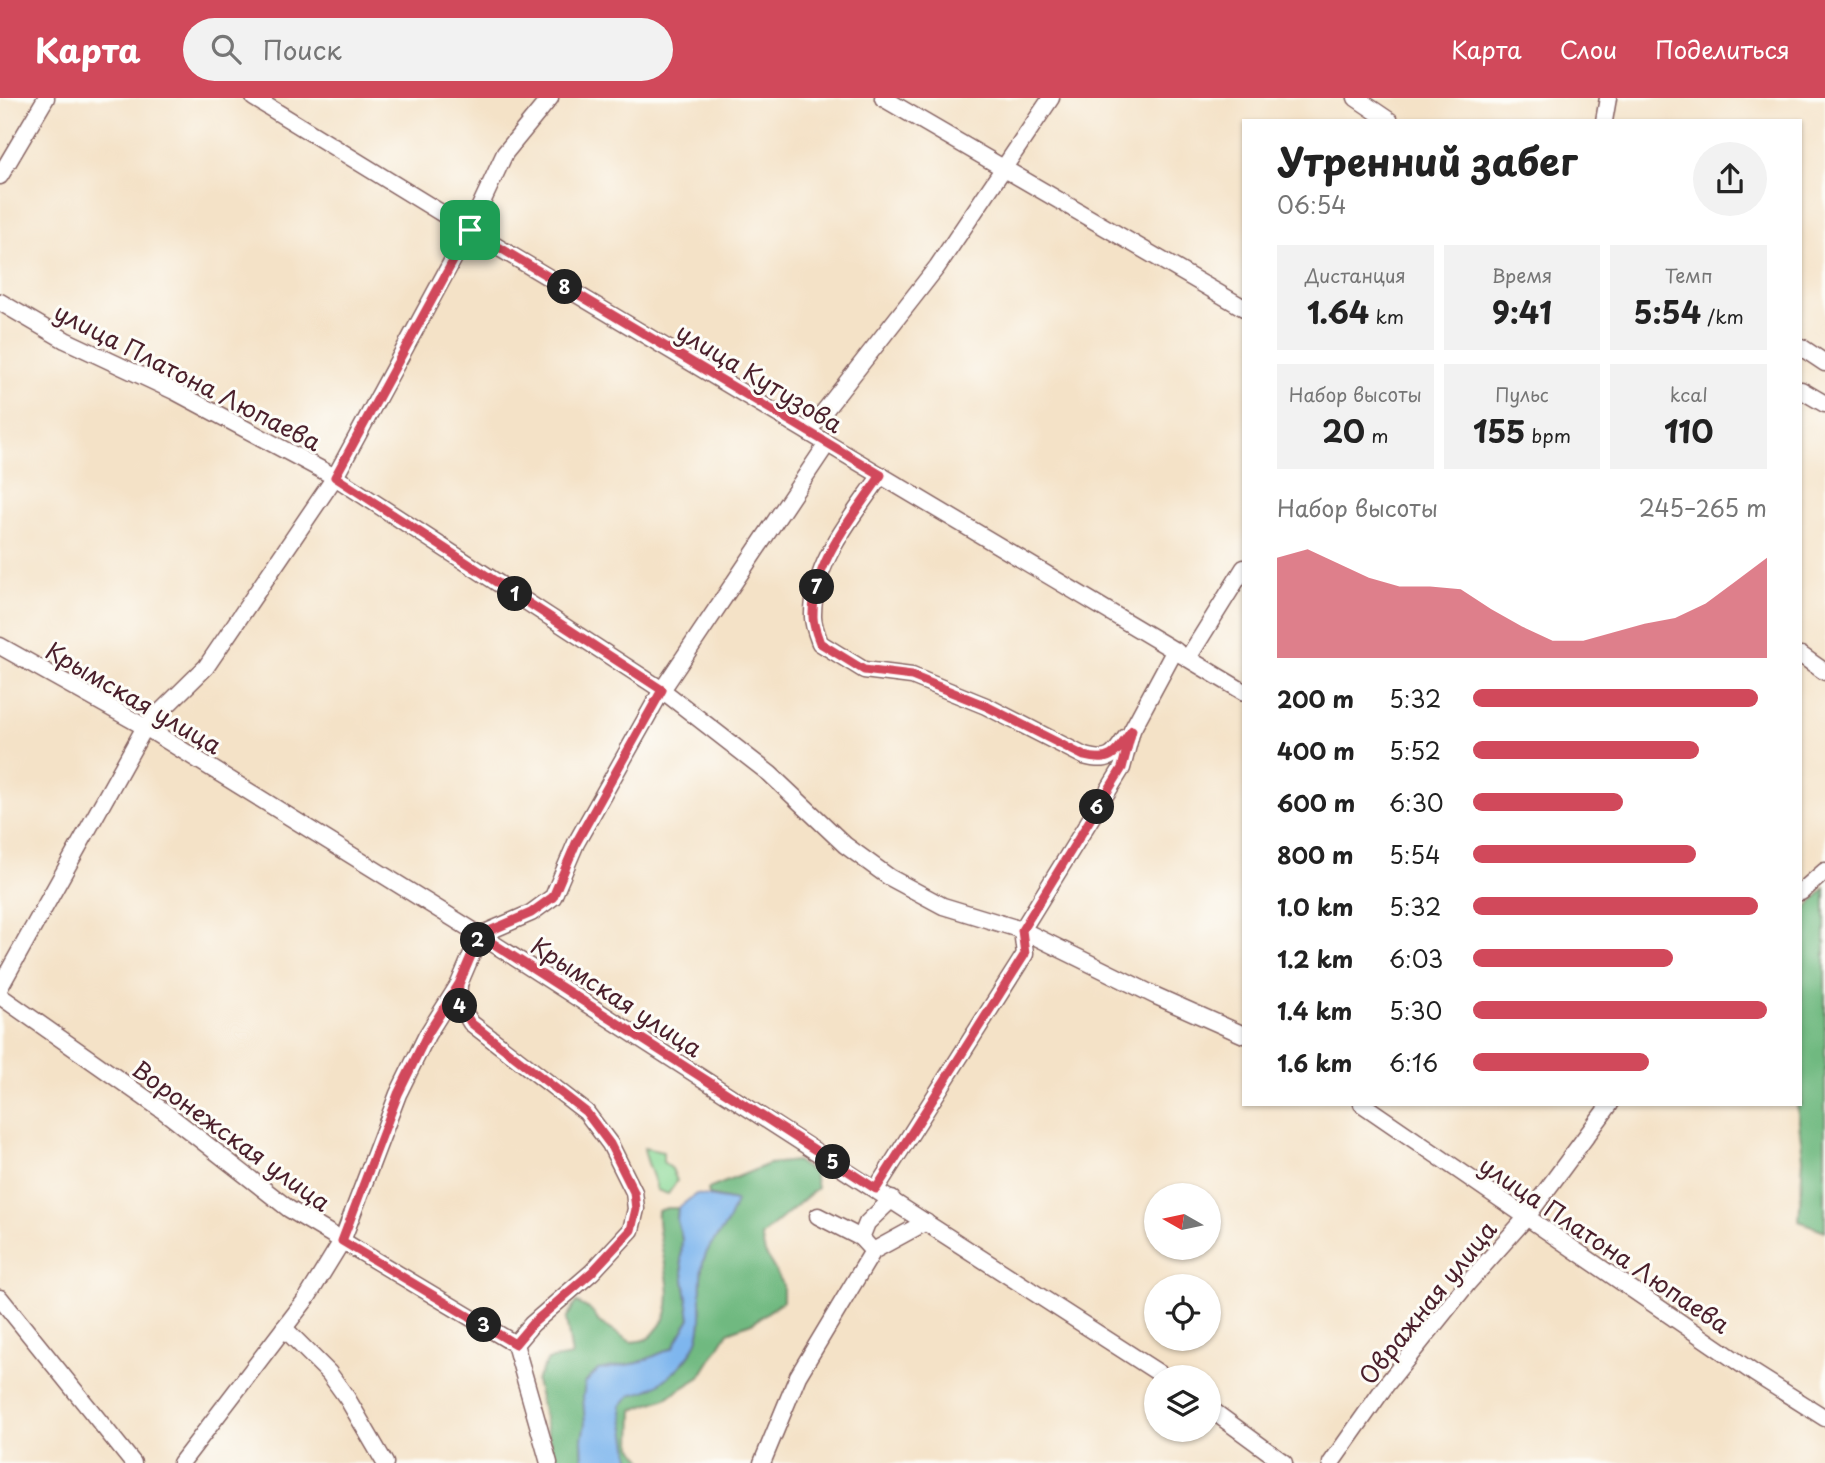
<!DOCTYPE html>
<html lang="ru">
<head>
<meta charset="utf-8">
<style>
	body { margin:0; font-family:"Playpen Sans",sans-serif; background:#f2f2f2; color:#222; height:100vh; display:flex; flex-direction:column; font-size:26px; white-space:nowrap }
	* { box-sizing:border-box; margin:0 }
	p { font-size:23px; color:#767676 }
	.icon { flex:none; width:38px; height:38px; fill:none; stroke:currentColor; stroke-width:2; stroke-linecap:round; stroke-linejoin:round }
	.map { position:relative; flex:1; overflow:hidden }
	.drawer { position:absolute; left:1242px; top:21px; width:560px; height:987px; display:flex; flex-direction:column; background:#fff; border-radius:0px; box-shadow:0 2px 5px #0004 }
	.drawer>* { flex:none }
	.needle { width:46px; rotate:279deg }
	.fabs { position:absolute; left:1144px; top:1085px; display:grid; gap:14px }
	.fabs a { display:grid; place-items:center; width:77px; height:77px; border-radius:50%; background:#fff; box-shadow:0 2px 5px #0004; font-size:35px }
	.pin { position:absolute; display:grid; place-items:center; width:60px; height:60px; color:#fff; margin:-30px; border-radius:14px; box-shadow:0 4px 10px #0006 }
	.km { position:absolute; width:35px; height:35px; margin:-18px; border-radius:50%; background:#222; color:#fff; font-size:19px; line-height:35px; text-align:center }
	.round { display:grid; place-items:center; flex:none; width:74px; height:74px; border-radius:37px; background:#f2f2f2 }
	.head { display:flex; align-items:center; justify-content:space-between; height:119px; padding:0 35px }
	h1 { font-size:38px; font-weight:700; line-height:52px }
	.stats { display:grid; grid-template-columns:repeat(3,1fr); gap:10px; height:119px; padding:7px 35px }
	.stats div { display:grid; align-content:center; border-radius:0px; background:#f2f2f2; text-align:center }
	.stats b { font-size:30px; font-weight:700 }
	.stats small { font-size:19px; font-weight:400 }
	.stats p { font-size:19px }
	.chart { height:196px; padding:14px 35px }
	.chart p { display:flex; justify-content:space-between }
	.chart svg { width:100%; height:126px; margin-top:7px; fill:#d1495b; opacity:.7 }
	ul { padding:0 35px; list-style:none; font-size:23px }
	li { display:grid; grid-template-columns:112px 84px 1fr; align-items:center; height:52px }
	li i { height:18px; border-radius:9px; background:#d1495b }
	header { display:flex; align-items:center; gap:42px; box-sizing:border-box; height:98px; padding:0 35px; background:#d1495b; color:#fff }
	header strong { font-size:33px }
	nav { display:flex; gap:38px; margin-inline-start:auto; font-size:24px }
	.search { width:490px; height:63px; background:#f2f2f2; display:flex; align-items:center; gap:18px; box-sizing:border-box; padding:0 24px; border-radius:38px; color:#767676; font-size:26px }
	.map>svg:first-child { display:block }
</style>
</head>
<body>
<header>
<strong>Карта</strong>
<div class="search"><svg class="icon" aria-label="search" viewBox="0 0 24 24"><circle cx="10" cy="10" r="6"/><path d="M15 15l6 6"/></svg>Поиск</div>
<nav><a>Карта</a><a>Слои</a><a>Поделиться</a></nav>
</header>
<div class="map">
<svg width="1825" height="1365" viewBox="0 0 1825 1365">
	<rect width="100%" height="100%" fill="#fdfcf7"/>
	<filter id="ink" filterUnits="userSpaceOnUse"><feTurbulence type="fractalNoise" baseFrequency=".0143" numOctaves="2"/><feDisplacementMap in="SourceGraphic" scale="14" xChannelSelector="R" yChannelSelector="G"/><feConvolveMatrix kernelMatrix="1 2 1 2 8 2 1 2 1" color-interpolation-filters="sRGB"/></filter>
	<filter id="wash" filterUnits="userSpaceOnUse"><feTurbulence type="fractalNoise" baseFrequency=".00686" numOctaves="4" result="noise"/><feDisplacementMap in="SourceGraphic" scale="28" xChannelSelector="R" yChannelSelector="G"/><feGaussianBlur stdDeviation="1.57" result="paint"/><feColorMatrix in="noise" values="0 0 0 0 0 0 0 0 0 0 0 0 0 0 0 0 0 1.4 0 .05"/><feComposite in="paint" operator="in"/></filter>
	<g filter="url(#wash)">
		<rect width="100%" height="100%" fill="#f4e2c7"/>
		<path fill="#8bd997" stroke="#6a7c61" stroke-width="2" d="M644 1050 663 1054V1064L672 1071 677 1083 668 1096 657 1092C654 1077 646 1065 644 1050Z"/>
		<g fill="#70b980" stroke="#5d6c56" stroke-width="2">
			<path d="M1825 790V1133L1799 1123 1803 1060 1797 1006H1801V835L1804 813Z"/>
			<path d="M796 1063 814 1075 817 1090 761 1138 765 1155 783 1186V1203L754 1224 728 1234 700 1279 666 1300 633 1312 632 1348 645 1365H631L621 1308C636 1289 634 1299 651 1290 667 1282 686 1265 694 1249 708 1222 696 1192 703 1164 707 1147 716 1141 725 1128 730 1121 732 1111 735 1103L709 1097 708 1091 769 1066Z"/>
			<path d="M667 1110H678L677 1122 682 1141 681 1162 690 1220 673 1250 638 1265 598 1272 582 1341 583 1365H555L536 1283 548 1262 572 1258 566 1221 576 1204 591 1212 599 1224 631 1244C636 1243 643 1243 647 1241 652 1239 655 1233 659 1229 683 1200 655 1149 658 1113Z"/>
		</g>
		<path fill="#7eb6ee" stroke="#646a8c" stroke-width="2" d="M696 1096 736 1103C733 1111 730 1121 725 1128 716 1141 708 1147 703 1164 696 1192 708 1222 694 1249 686 1264 667 1282 652 1290 635 1299 636 1289 621 1308L631 1365H583L582 1341 585 1326 583 1299 585 1285 598 1272 638 1265 673 1250 690 1220 681 1162 682 1141 677 1122 678 1110Z"/>
	</g>
	<g filter="url(#ink)">
		<g fill="none" stroke-linecap="round" stroke-linejoin="round">
			<g stroke="#866362" stroke-width="19">
				<g id="minor">
					<path d="M254 0 469 132 1244 594"/>
					<path d="M883 0 1244 210"/>
					<path d="M1356 0 1390 23"/>
					<path d="M1604 23 1608 0"/>
					<path d="M0 78 46 0"/>
					<path d="M0 204 65 242 176 294 335 379 662 592 770 676 845 747 889 779 943 808 1022 832 1156 898 1244 937"/>
					<path d="M1801 249 1825 265"/>
					<path d="M1801 292 1825 306"/>
					<path d="M808 334 937 169 1051 0"/>
					<path d="M881 377C852 420 812 465 813 519 813 527 817 537 820 545L864 572 912 578 986 608 1084 658C1109 665 1113 659 1126 639"/>
					<path d="M0 548 145 629 480 837 1165 1279"/>
					<path d="M1801 557 1825 574"/>
					<path d="M1188 560 1244 470"/>
					<path d="M1801 794 1825 773"/>
					<path d="M459 887 458 904 471 925 586 1014 610 1046 634 1094 636 1111 631 1132 592 1174 532 1226 515 1246 549 1365"/>
					<path d="M0 889 145 629 206 569 335 379 469 132 505 55 550 0"/>
					<path d="M0 898 165 1014 289 1111 515 1246"/>
					<path d="M1362 1006 1754 1275 1825 1320"/>
					<path d="M876 1091 1025 856 1022 832 1122 670 1132 632 1175 552"/>
					<path d="M818 1118 861 1140"/>
					<path d="M873 1153 861 1140 867 1125 892 1101"/>
					<path d="M0 1200 133 1365"/>
					<path d="M284 1230 329 1275 347 1300 385 1365"/>
					<path d="M1209 1310 1284 1365"/>
					<path d="M181 1365 307 1200 342 1143 398 996 427 937 459 886 480 837 531 815 553 799 576 745 662 592 827 346"/>
					<path d="M762 1365 798 1278 873 1153 926 1124"/>
					<path d="M1331 1365 1386 1287 1467 1186 1526 1120 1610 1006"/>
				</g>
			</g>
			<use href="#minor" stroke="#fff" stroke-width="16"/>
		</g>
	</g>
	<g fill="none" stroke-linecap="round" stroke-linejoin="round" filter="url(#ink)">
		<g stroke="#fff" stroke-width="14">
			<path id="route" d="M470 132 335 379 662 592 576 745 553 799 531 815 480 837 459 886 427 937 398 996 342 1143 515 1246 532 1226 592 1174 631 1132 636 1111 634 1094 610 1046 586 1014 471 925 458 904 459 886 480 837 876 1091 1025 856 1022 832 1122 670 1132 632C1117 653 1113 666 1084 658L986 608 912 578 864 572 820 545C817 537 813 527 813 519 812 465 852 420 881 377L470 132"/>
		</g>
		<use href="#route" stroke="#d1495b" stroke-width="9"/>
	</g>
	<g text-anchor="middle" dominant-baseline="central" stroke-width="6" stroke-linejoin="round" paint-order="stroke">
		<g font-size="24" fill="#4a1f2b" stroke="#fdfcf7">
			<text transform="translate(188 278) rotate(27)">улица Платона Люпаева</text>
			<text transform="translate(760 279) rotate(31)">улица Кутузова</text>
			<text transform="translate(134 599) rotate(30)">Крымская улица</text>
			<text transform="translate(617 898) rotate(33)">Крымская улица</text>
			<text transform="translate(232 1037) rotate(36)">Воронежская улица</text>
			<text transform="translate(1605 1146) rotate(34)">улица Платона Люпаева</text>
			<text transform="translate(1427 1204) rotate(-51)">Овражная улица</text>
		</g>
	</g>
</svg>
<div class="fabs">
<a><svg class="needle" viewBox="-14 -14 28 28"><path d="M0-13l5 13h-10z" fill="#e53935"/><path d="M0 13l5-13h-10z" fill="#767676"/></svg></a>
<a><svg class="icon" aria-label="locate" viewBox="0 0 24 24"><circle cx="12" cy="12" r="6"/><path d="M12 2v4M12 18v4M2 12h4M18 12h4"/></svg></a>
<a><svg class="icon" aria-label="layers" viewBox="0 0 24 24"><path d="M12 4l9 5-9 5-9-5zM3 14l9 5 9-5"/></svg></a>
</div>
<div class="pin" style="left:470px;top:132px;background:#1e9e55"><svg class="icon" aria-label="arrive" viewBox="0 0 24 24"><path d="M6 21V4h12l-3 4 3 4H6"/></svg></div>
<b class="km" style="left:515px;top:496px">1</b>
<b class="km" style="left:478px;top:842px">2</b>
<b class="km" style="left:484px;top:1227px">3</b>
<b class="km" style="left:460px;top:908px">4</b>
<b class="km" style="left:833px;top:1064px">5</b>
<b class="km" style="left:1097px;top:709px">6</b>
<b class="km" style="left:817px;top:489px">7</b>
<b class="km" style="left:565px;top:189px">8</b>
<section class="drawer">
<div class="head"><div><h1>Утренний забег</h1><p>06:54</p></div><a class="round"><svg class="icon" aria-label="share" viewBox="0 0 24 24"><path d="M12 15V3M7 8l5-5 5 5M5 13v7h14v-7"/></svg></a></div>
<div class="stats">
<div><p>Дистанция</p><b>1.64<small> km</small></b></div>
<div><p>Время</p><b>9:41</b></div>
<div><p>Темп</p><b>5:54<small> /km</small></b></div>
</div>
<div class="stats">
<div><p>Набор высоты</p><b>20<small> m</small></b></div>
<div><p>Пульс</p><b>155<small> bpm</small></b></div>
<div><p>kcal</p><b>110</b></div>
</div>
<div class="chart"><p><span>Набор высоты</span>245–265 m</p>
<svg viewBox="0 0 160 44" preserveAspectRatio="none"><path d="M0 44V9L10 6L20 11L30 16L40 19L50 19L60 20L70 27L80 33L90 38L100 38L110 35L120 32L130 30L140 25L150 17L160 9V44z"/></svg>
</div>
<ul>
<li><b>200 m</b>5:32<i style="width:97%"></i></li>
<li><b>400 m</b>5:52<i style="width:77%"></i></li>
<li><b>600 m</b>6:30<i style="width:51%"></i></li>
<li><b>800 m</b>5:54<i style="width:76%"></i></li>
<li><b>1.0 km</b>5:32<i style="width:97%"></i></li>
<li><b>1.2 km</b>6:03<i style="width:68%"></i></li>
<li><b>1.4 km</b>5:30<i style="width:100%"></i></li>
<li><b>1.6 km</b>6:16<i style="width:60%"></i></li>
</ul>
</section>
</div>
</body>
</html>
